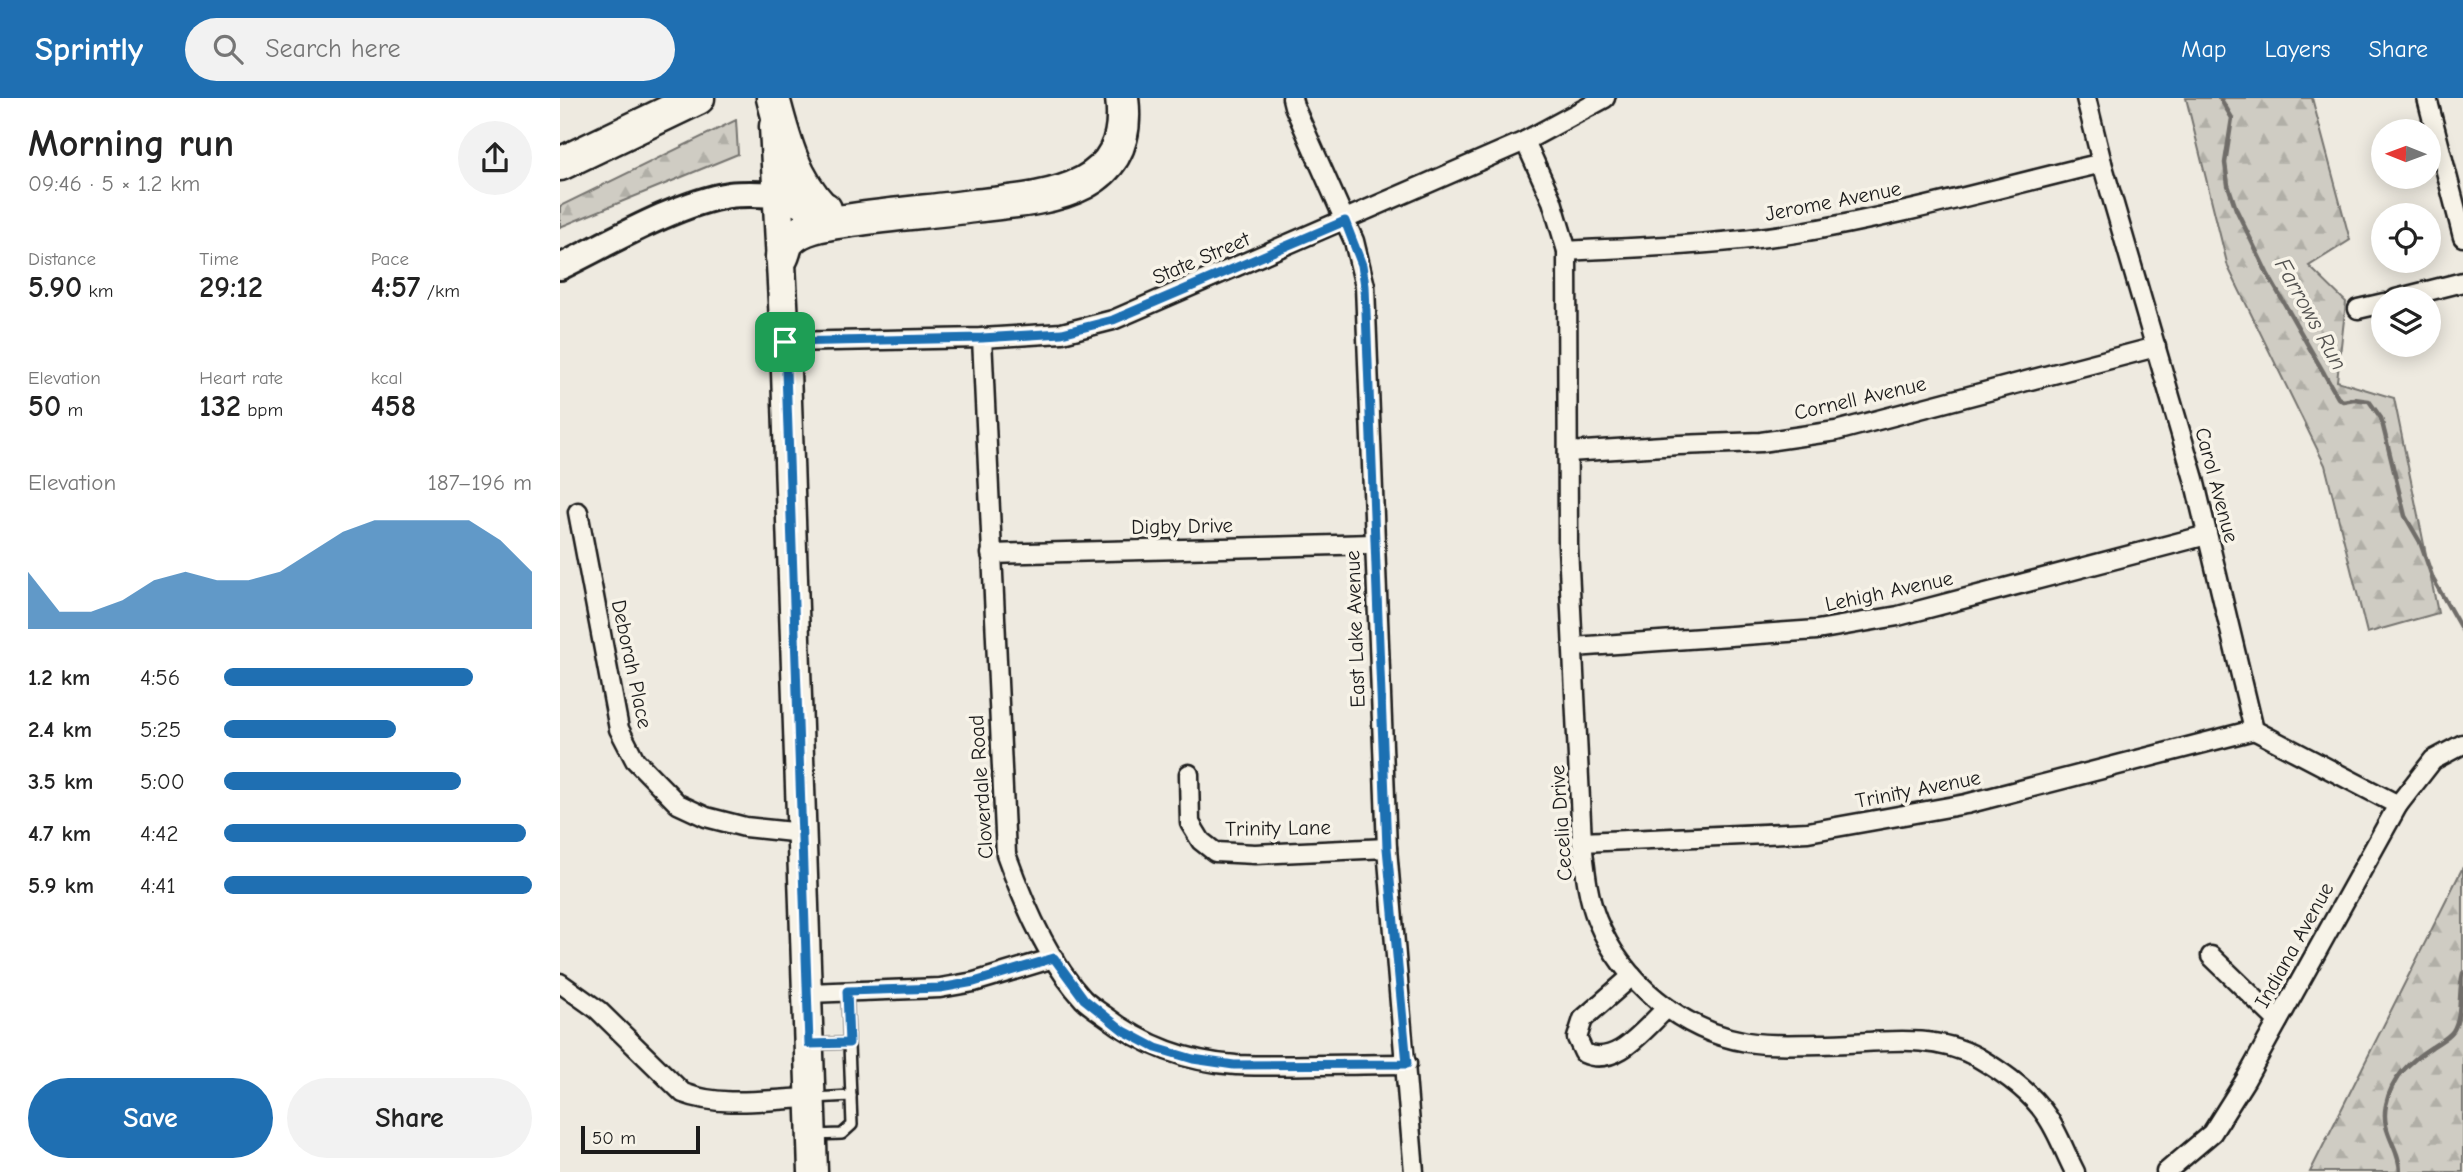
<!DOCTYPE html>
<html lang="en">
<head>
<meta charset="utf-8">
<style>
	body { margin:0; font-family:"Comic Neue",sans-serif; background:#f2f2f2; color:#222; height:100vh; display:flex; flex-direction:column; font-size:26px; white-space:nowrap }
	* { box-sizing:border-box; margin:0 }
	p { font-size:23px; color:#767676 }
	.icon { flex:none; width:38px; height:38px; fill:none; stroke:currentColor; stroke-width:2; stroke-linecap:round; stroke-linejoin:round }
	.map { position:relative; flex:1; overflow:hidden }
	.panel { display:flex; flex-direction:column; background:#fff; width:560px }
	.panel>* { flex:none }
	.needle { width:46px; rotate:271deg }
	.fabs { position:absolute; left:1811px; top:21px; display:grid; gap:14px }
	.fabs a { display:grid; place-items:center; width:70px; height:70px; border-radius:50%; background:#fff; box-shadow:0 4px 18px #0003; font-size:35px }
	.scale { position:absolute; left:21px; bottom:18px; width:119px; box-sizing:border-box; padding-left:7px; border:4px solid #1c1c1c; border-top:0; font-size:19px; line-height:24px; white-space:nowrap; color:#1c1c1c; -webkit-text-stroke:5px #f7f3e8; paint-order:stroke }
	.pin { position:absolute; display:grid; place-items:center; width:60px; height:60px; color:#fff; margin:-30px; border-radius:14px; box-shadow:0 4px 10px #0006 }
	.round { display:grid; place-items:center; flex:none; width:74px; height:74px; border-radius:37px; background:#f2f2f2 }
	.headline { display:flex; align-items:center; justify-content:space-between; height:119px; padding:0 28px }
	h1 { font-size:38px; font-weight:800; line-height:52px }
	.metrics { display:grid; grid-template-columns:repeat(3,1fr); gap:10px; height:119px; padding:7px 28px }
	.metrics div { display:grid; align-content:center }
	.metrics b { font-size:30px; font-weight:800 }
	.metrics small { font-size:19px; font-weight:400 }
	.metrics p { font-size:19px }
	.chart { height:196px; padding:14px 28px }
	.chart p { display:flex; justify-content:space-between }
	.chart svg { width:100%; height:126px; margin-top:7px; fill:#1f6fb2; opacity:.7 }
	.button { display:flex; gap:14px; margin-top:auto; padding:14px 28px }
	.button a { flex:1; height:80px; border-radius:42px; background:#1f6fb2; color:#fff; font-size:28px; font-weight:800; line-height:80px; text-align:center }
	.button a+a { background:#f2f2f2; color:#222 }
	ul { padding:0 28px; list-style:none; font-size:23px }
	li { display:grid; grid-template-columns:112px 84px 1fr; align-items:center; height:52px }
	li i { height:18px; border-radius:9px; background:#1f6fb2 }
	header { display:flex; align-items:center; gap:42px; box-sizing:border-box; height:98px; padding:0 35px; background:#1f6fb2; color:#fff }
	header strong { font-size:33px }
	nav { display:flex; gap:38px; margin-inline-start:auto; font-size:24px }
	.search { width:490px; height:63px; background:#f2f2f2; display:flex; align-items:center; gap:18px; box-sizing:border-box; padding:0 24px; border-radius:38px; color:#767676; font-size:26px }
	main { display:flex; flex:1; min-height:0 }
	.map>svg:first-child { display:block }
</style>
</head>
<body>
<header>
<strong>Sprintly</strong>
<div class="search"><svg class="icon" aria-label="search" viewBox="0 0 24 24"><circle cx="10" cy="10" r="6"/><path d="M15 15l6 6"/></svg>Search here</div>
<nav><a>Map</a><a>Layers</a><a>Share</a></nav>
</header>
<main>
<section class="panel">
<div class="headline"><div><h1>Morning run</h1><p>09:46 · 5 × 1.2 km</p></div><a class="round"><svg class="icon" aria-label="share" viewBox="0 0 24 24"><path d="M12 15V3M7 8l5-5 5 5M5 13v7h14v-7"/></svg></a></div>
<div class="metrics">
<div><p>Distance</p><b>5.90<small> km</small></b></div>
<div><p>Time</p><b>29:12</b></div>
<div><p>Pace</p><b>4:57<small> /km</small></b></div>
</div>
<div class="metrics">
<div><p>Elevation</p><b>50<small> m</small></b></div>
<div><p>Heart rate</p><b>132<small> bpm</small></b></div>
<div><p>kcal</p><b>458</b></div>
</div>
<div class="chart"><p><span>Elevation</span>187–196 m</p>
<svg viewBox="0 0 160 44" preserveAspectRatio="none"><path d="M0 44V24L10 38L20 38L30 34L40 27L50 24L60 27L70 27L80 24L90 17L100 10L110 6L120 6L130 6L140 6L150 13L160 24V44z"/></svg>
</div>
<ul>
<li><b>1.2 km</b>4:56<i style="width:81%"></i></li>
<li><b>2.4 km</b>5:25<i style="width:56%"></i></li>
<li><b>3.5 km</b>5:00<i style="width:77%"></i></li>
<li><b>4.7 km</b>4:42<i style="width:98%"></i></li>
<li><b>5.9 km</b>4:41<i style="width:100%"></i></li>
</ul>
<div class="button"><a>Save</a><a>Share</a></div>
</section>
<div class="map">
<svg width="1903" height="1074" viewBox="0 0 1903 1074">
	<defs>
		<pattern id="forest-firs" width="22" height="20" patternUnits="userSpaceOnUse" patternTransform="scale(1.75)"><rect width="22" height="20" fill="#cfccc3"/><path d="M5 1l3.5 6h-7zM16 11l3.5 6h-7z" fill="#b1afa7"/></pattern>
	</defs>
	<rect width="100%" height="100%" fill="#eeeae0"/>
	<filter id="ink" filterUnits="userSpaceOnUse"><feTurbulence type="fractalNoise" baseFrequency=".0143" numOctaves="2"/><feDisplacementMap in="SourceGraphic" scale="14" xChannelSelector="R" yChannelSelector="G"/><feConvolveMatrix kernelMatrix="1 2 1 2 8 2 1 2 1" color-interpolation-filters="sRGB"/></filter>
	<g filter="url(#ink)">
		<g fill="url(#forest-firs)" stroke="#767470" stroke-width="2">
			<path d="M1626 0H1752L1790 142 1749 168 1786 204 1777 283 1834 300 1878 515 1807 535 1765 367 1668 169Z"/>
			<path d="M176 22 178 56 0 129V108Z"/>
			<path d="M1903 769V1074H1750Z"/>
		</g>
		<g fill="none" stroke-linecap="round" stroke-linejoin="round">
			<g stroke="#6f6d69" stroke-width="4.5">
				<path d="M1660 0 1672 20 1665 65 1668 87 1676 111 1707 175 1778 300 1783 303 1794 301 1809 303 1821 320 1845 418 1860 444 1873 481 1903 534"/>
				<path d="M1840 1074C1840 1049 1820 1035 1826 1007 1831 980 1850 963 1872 949 1879 944 1888 940 1893 933 1903 917 1898 893 1903 875"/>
			</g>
			<g stroke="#1c1c1c" stroke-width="14">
				<g id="lane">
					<path d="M251 946 289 945"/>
					<path d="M253 1000 291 998"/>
					<path d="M254 1037 282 1036 292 1027 287 893"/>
				</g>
			</g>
			<g stroke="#1c1c1c" stroke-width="23">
				<g id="street">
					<path d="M732 0 734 8 794 143 805 188 827 750 854 1074"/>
					<path d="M1526 0 1542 65 1634 381 1694 632 1838 707"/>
					<path d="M1867 0 1903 139"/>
					<path d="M965 43 992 103 1007 153 1008 448 1022 744C1025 770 1027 797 1037 822 1062 883 1121 933 1187 944 1210 948 1237 946 1261 946 1313 946 1369 933 1417 959 1441 973 1471 994 1486 1017 1498 1034 1505 1055 1515 1074"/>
					<path d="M1007 153C1083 149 1160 147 1236 135 1339 118 1441 89 1542 65"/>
					<path d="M1836 201 1903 184"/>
					<path d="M1798 211 1824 205"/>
					<path d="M422 240 446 756C463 804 489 864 523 901 529 907 537 912 544 917 583 947 627 964 676 967 733 969 790 966 847 966"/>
					<path d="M225 244 422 240 502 235 553 222 965 43 1045 0"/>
					<path d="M1008 354 1119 347 1201 344 1276 333 1596 249"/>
					<path d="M18 414 59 631 75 662 118 706 146 719 185 729 242 735"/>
					<path d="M431 456 814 446"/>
					<path d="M1014 549 1257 532 1338 518 1647 437"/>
					<path d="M629 676 630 725 641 743 655 754 695 756 827 750"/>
					<path d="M1022 744 1248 734 1406 706 1694 632"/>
					<path d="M1651 858 1718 923"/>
					<path d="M1072 878 1023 921 1017 940 1024 955C1056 970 1084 931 1106 911"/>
					<path d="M0 885 38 912 123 995C162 1010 210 1001 251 1000"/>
					<path d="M248 895 380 890 414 884 494 860"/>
					<path d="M1606 1074 1652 1035 1686 981 1838 707 1873 662 1903 646"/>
				</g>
			</g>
			<g stroke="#1c1c1c" stroke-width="30">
				<path id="secondary" d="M0 169C49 145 117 105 169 97 186 95 202 96 218 97"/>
			</g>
			<g stroke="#1c1c1c" stroke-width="33">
				<path id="primary" d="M214 28 225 244 253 1074"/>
			</g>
			<g stroke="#1c1c1c" stroke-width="37">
				<g id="highway">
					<path d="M213 0C224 41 233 79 263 111"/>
					<path d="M0 66 138 0"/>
					<path d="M218 97 236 101 265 111"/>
					<path d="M222 159C224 155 225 148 228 144 241 127 273 125 292 122 333 116 374 113 414 108 485 100 574 96 562 0"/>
				</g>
			</g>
			<use href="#lane" stroke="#f7f3e8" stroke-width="9"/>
			<use href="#street" stroke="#f7f3e8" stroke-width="18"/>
			<use href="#secondary" stroke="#f7f3e8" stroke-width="24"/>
			<use href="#primary" stroke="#f7f3e8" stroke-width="28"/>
			<use href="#highway" stroke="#f7f3e8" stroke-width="32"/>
		</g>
	</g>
	<g fill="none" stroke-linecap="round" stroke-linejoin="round" filter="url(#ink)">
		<g stroke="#fff" stroke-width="14">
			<path id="route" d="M785 123 802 167 805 188 827 750 847 966 674 967 633 961 596 950 564 933 524 901 494 860 414 884 380 890 287 893 289 945 249 946 225 244 422 240 502 235 553 222Z"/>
		</g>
		<use href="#route" stroke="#1f6fb2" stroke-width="9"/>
	</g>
	<g text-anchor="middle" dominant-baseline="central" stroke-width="7" stroke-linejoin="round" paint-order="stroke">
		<g font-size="21" fill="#1c1c1c" stroke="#f7f3e8">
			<text transform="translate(1273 103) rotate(-11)">Jerome Avenue</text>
			<text transform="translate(641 160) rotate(-23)">State Street</text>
			<text transform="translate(1300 300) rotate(-13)">Cornell Avenue</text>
			<text transform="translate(1657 387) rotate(75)">Carol Avenue</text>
			<text transform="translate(622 428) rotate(-1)">Digby Drive</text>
			<text transform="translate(1329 493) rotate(-12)">Lehigh Avenue</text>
			<text transform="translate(795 531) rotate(-92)">East Lake Avenue</text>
			<text transform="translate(72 566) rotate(78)">Deborah Place</text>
			<text transform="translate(421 689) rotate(-94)">Cloverdale Road</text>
			<text transform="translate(1358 691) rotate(-11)">Trinity Avenue</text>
			<text transform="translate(1001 725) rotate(-94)">Cecelia Drive</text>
			<text transform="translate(718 730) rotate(-1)">Trinity Lane</text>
			<text transform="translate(1734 847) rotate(-61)">Indiana Avenue</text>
		</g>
		<g font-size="23" font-style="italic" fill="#535250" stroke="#f7f3e8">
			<text transform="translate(1751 216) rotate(61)">Farrows Run</text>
		</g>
	</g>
</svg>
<div class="fabs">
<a><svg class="needle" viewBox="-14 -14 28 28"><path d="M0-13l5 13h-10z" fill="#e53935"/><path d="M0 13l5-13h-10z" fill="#767676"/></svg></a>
<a><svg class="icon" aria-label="locate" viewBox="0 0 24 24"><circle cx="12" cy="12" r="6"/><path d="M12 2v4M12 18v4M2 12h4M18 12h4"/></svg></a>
<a><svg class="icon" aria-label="layers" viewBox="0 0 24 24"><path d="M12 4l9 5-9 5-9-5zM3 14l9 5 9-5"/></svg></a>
</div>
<div class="scale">50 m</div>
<div class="pin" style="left:225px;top:244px;background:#1e9e55"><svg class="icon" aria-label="arrive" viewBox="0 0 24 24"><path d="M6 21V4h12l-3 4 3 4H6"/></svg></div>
</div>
</main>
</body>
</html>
